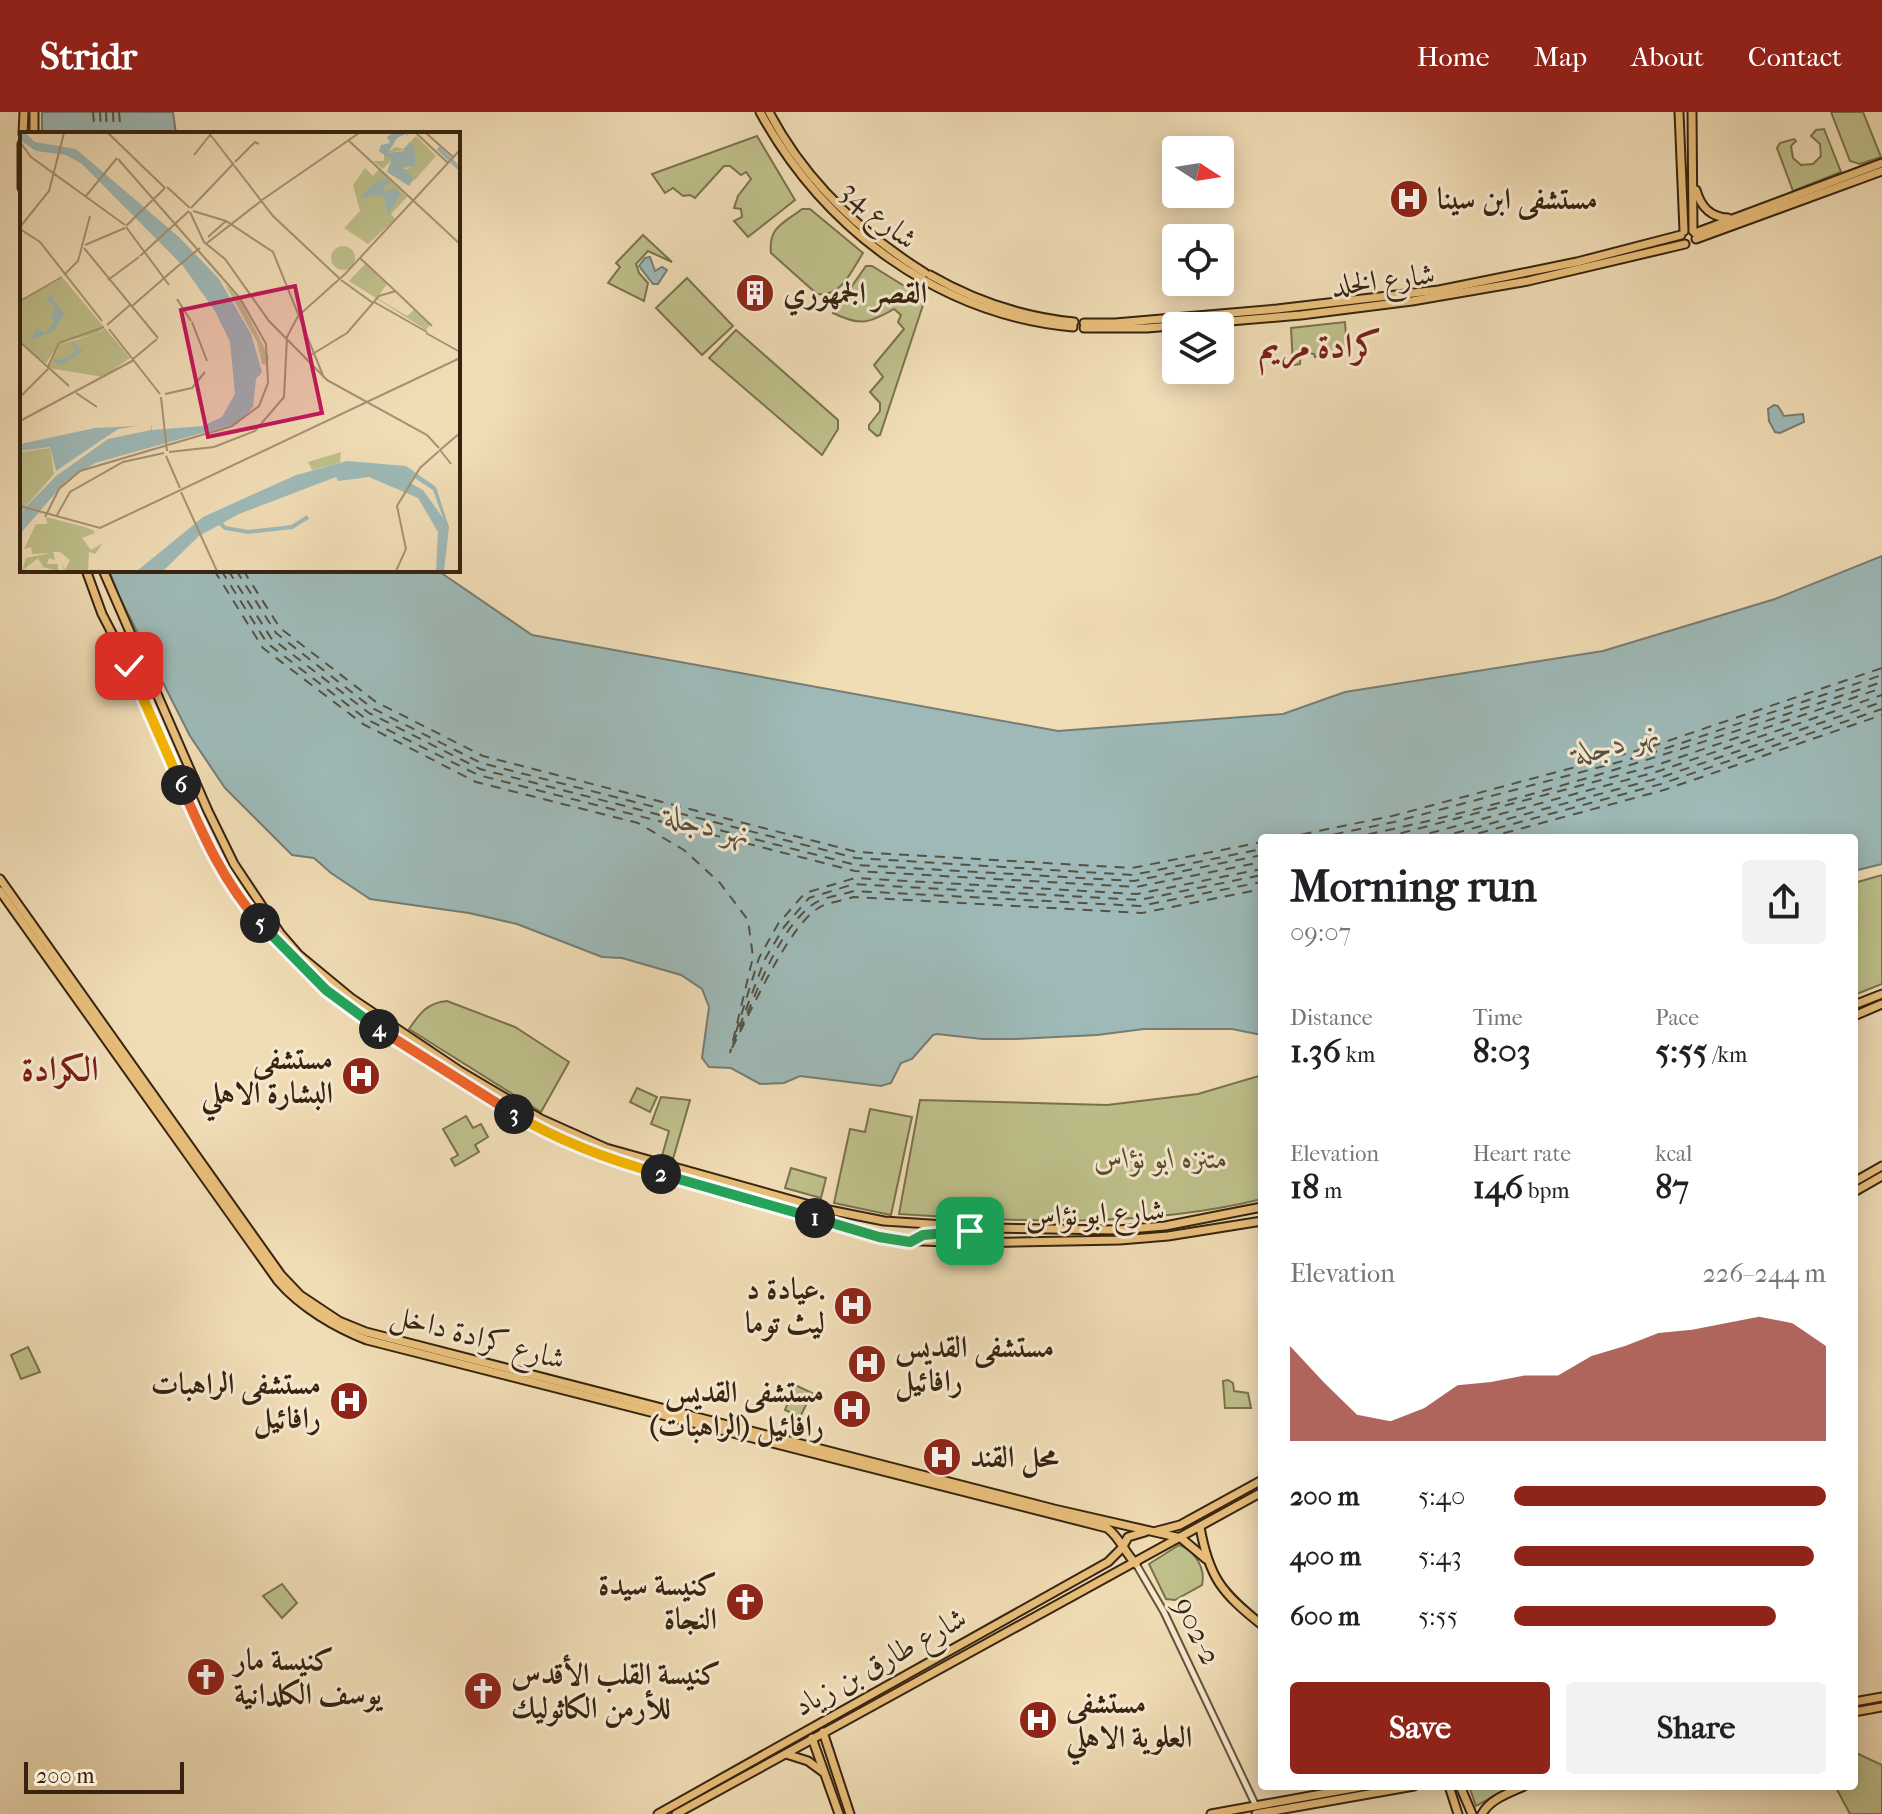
<!DOCTYPE html>
<html lang="en">
<head>
<meta charset="utf-8">
<style>
	body { margin:0; font-family:"IM FELL French Canon",Amiri,serif; background:#f2f2f2; color:#202124; height:100vh; display:flex; flex-direction:column; font-size:30px; white-space:nowrap }
	* { box-sizing:border-box; margin:0 }
	p { font-size:26px; color:#757577 }
	.icon { flex:none; width:44px; height:44px; fill:none; stroke:currentColor; stroke-width:2; stroke-linecap:round; stroke-linejoin:round }
	.map { position:relative; flex:1; overflow:hidden }
	.panel { position:absolute; left:1258px; top:722px; width:600px; height:956px; display:flex; flex-direction:column; background:#fff; border-radius:8px; box-shadow:0 4px 20px #0003 }
	.panel>* { flex:none }
	.needle { width:52px; rotate:102deg }
	.controls { position:absolute; left:1162px; top:24px; display:grid; gap:16px }
	.controls a { display:grid; place-items:center; width:72px; height:72px; border-radius:8px; background:#fff; box-shadow:0 4px 20px #0003; font-size:40px }
	.scale { position:absolute; left:24px; bottom:20px; width:160px; box-sizing:border-box; padding-left:8px; border:4px solid #372410; border-top:0; font-size:22px; line-height:28px; white-space:nowrap; color:#372410; -webkit-text-stroke:6px #f5e8cf; paint-order:stroke }
	.pin { position:absolute; display:grid; place-items:center; width:68px; height:68px; color:#fff; margin:-34px; border-radius:16px; box-shadow:0 4px 12px #0006 }
	.km { position:absolute; width:40px; height:40px; margin:-20px; border-radius:50%; background:#222; color:#fff; font-size:22px; line-height:40px; text-align:center }
	.round { display:grid; place-items:center; flex:none; width:84px; height:84px; border-radius:8px; background:#f2f2f2 }
	.headline { display:flex; align-items:center; justify-content:space-between; height:136px; padding:0 32px }
	h1 { font-size:44px; font-weight:800; line-height:60px }
	.metrics { display:grid; grid-template-columns:repeat(3,1fr); gap:12px; height:136px; padding:8px 32px }
	.metrics div { display:grid; align-content:center }
	.metrics b { font-size:34px; font-weight:800 }
	.metrics small { font-size:22px; font-weight:400 }
	.metrics p { font-size:22px }
	.chart { height:224px; padding:16px 32px }
	.chart p { display:flex; justify-content:space-between }
	.chart svg { width:100%; height:144px; margin-top:8px; fill:#8f2418; opacity:.7 }
	.primary-button { display:flex; gap:16px; margin-top:auto; padding:16px 32px }
	.primary-button a { flex:1; height:92px; border-radius:8px; background:#8f2418; color:#fff; font-size:32px; font-weight:800; line-height:92px; text-align:center }
	.primary-button a+a { background:#f2f2f2; color:#202124 }
	ul { padding:0 32px; list-style:none; font-size:26px }
	li { display:grid; grid-template-columns:128px 96px 1fr; align-items:center; height:60px }
	li i { height:20px; border-radius:10px; background:#8f2418 }
	header { display:flex; align-items:center; gap:48px; box-sizing:border-box; height:112px; padding:0 40px; background:#8f2418; color:#fff }
	header strong { font-size:38px }
	nav { display:flex; gap:44px; margin-inline-start:auto; font-size:28px }
	.map>svg:first-child { display:block }
</style>
</head>
<body>
<header>
<strong>Stridr</strong>
<nav><a>Home</a><a>Map</a><a>About</a><a>Contact</a></nav>
</header>
<div class="map">
<svg width="1882" height="1702" viewBox="0 0 1882 1702">
	<rect width="100%" height="100%" fill="#f0dcb5"/>
	<filter id="stains"><feTurbulence type="fractalNoise" baseFrequency=".0025" numOctaves="4"/><feColorMatrix values="0 0 0 0 .2 0 0 0 0 .09 0 0 0 0 .02 0 0 0 .5 -.17"/></filter>
	<radialGradient id="worn" r=".72"><stop offset=".6" stop-color="#630" stop-opacity="0"/><stop offset="1" stop-color="#630" stop-opacity=".3"/></radialGradient>
	<g fill="#bebf8a" stroke="#7a724d" stroke-width="2">
		<path d="M1831 0H1863L1881 45 1860 52 1850 49Z"/>
		<path d="M1824 17 1841 60 1793 79 1777 36 1780 31 1794 27 1796 29 1791 34 1793 46 1801 53 1813 52 1821 44 1820 32 1811 24 1816 18Z"/>
		<path d="M757 24 795 88 748 125 734 109 742 105 741 97 734 96 738 84 751 67 746 60 741 63 730 54H724L695 86 690 83 683 84 673 76 665 81 652 62Z"/>
		<path d="M802 97H810L863 141C852 158 841 186 817 182L771 141C768 115 784 111 802 97Z"/>
		<path d="M643 123 672 150 648 139 636 152 639 161 648 171 644 189 608 171 620 155 616 151Z"/>
		<path d="M866 154H872L925 187 880 323 877 324 869 317V313L880 299V291L870 280 883 265 874 253 904 217 898 210 901 203 894 197C868 212 860 214 833 201Z"/>
		<path d="M687 166 733 214 702 243 656 196Z"/>
		<path d="M1345 210 1347 238 1315 245 1314 242 1301 239 1300 252 1293 253 1291 216Z"/>
		<path d="M736 218 838 308V317L822 343 709 246Z"/>
		<path d="M1882 763V872L1854 883V771Z"/>
		<path d="M447 889 515 915 569 950 541 1000 409 917C420 901 427 891 447 889Z"/>
		<path d="M1262 963V1087C1144 1116 1020 1110 899 1102L920 988 1107 993 1198 982Z"/>
		<path d="M637 976 657 985 650 1000 630 990Z"/>
		<path d="M661 985 690 988 673 1047 662 1044 669 1019 651 1012Z"/>
		<path d="M870 997 912 1005 891 1103 834 1091 850 1017 865 1020Z"/>
		<path d="M466 1004 473 1016 481 1012 488 1025 475 1033 479 1040 455 1054 451 1047 458 1043 443 1017Z"/>
		<path d="M791 1056 826 1066 821 1086 785 1076Z"/>
		<path d="M28 1235 40 1260 21 1267 11 1243Z"/>
		<path d="M1228 1268 1233 1271 1234 1279 1248 1281 1251 1296H1225L1223 1269Z"/>
		<path d="M795 1273 812 1281 800 1305 785 1298Z"/>
		<path d="M1179 1433C1195 1438 1206 1457 1202 1473L1175 1488 1166 1487 1149 1452Z"/>
		<path d="M282 1472 297 1491 282 1506 263 1484Z"/>
		<path d="M1854 1640 1882 1653V1702H1850L1835 1674H1854Z"/>
		<path d="M1474 1674H1508L1509 1676 1476 1694 1470 1677Z"/>
	</g>
	<g fill="#9eb9b7" stroke="#757d74" stroke-width="2">
		<path d="M42 0H173L176 22H42Z"/>
		<path d="M650 145 655 159 662 155 667 158 658 172H653L639 154 645 146Z"/>
		<path d="M1774 293 1778 294 1784 304 1803 302 1804 310 1780 321 1775 320 1769 309 1768 297Z"/>
		<path d="M1882 444V752L1854 759V726H1262V923L1232 917H1144L1097 923 1014 927H982L937 922 933 923 912 947 901 951 891 971 881 974 800 964 784 971 760 972 731 956 709 955 702 946 709 895 702 877 681 863 622 846 602 845 517 812 469 801 370 787 331 761 314 746 292 743 225 676 190 624 119 484 109 458H437L532 523 1058 619 1283 602 1345 580 1603 539 1775 487Z"/>
	</g>
	<g fill="none" stroke-linecap="round" stroke-linejoin="round">
		<g stroke="#565142" stroke-width="2" stroke-dasharray="10 8" stroke-linecap="butt">
			<path d="M93 0 95 22"/>
			<path d="M100 0 101 22"/>
			<path d="M106 0 107 22"/>
			<path d="M113 0 114 22"/>
			<path d="M119 0 121 22"/>
			<path d="M214 458 263 536 363 612 476 670 638 711 684 738 720 771 748 808 753 845 730 941"/>
			<path d="M221 458 267 531 366 607 478 663 855 759 1136 775 1262 750"/>
			<path d="M228 458 271 526 369 601 480 657 856 753 1134 769 1262 743"/>
			<path d="M236 458 276 521 372 596 481 651 856 746 1133 763 1262 737"/>
			<path d="M243 458 280 516 376 590 483 644 857 740 1132 756 1262 730"/>
			<path d="M1284 726 1392 704 1647 636 1882 556"/>
			<path d="M1316 726 1394 710 1649 642 1882 563"/>
			<path d="M1350 726C1531 690 1707 629 1882 570"/>
			<path d="M1383 726 1654 654 1882 576"/>
			<path d="M1412 726 1656 660 1882 583"/>
			<path d="M1437 726 1659 666 1882 590"/>
			<path d="M1461 726 1661 672 1882 597"/>
			<path d="M1486 726 1664 678 1882 603"/>
			<path d="M740 918C758 878 777 820 812 793 822 785 842 783 854 779L1140 794 1262 770"/>
			<path d="M736 920 759 846 778 812 805 781 855 766 1137 782 1262 757"/>
			<path d="M733 932 765 847 784 815 809 786 854 772 1139 788 1262 763"/>
			<path d="M732 936C750 901 787 817 817 797 826 790 843 789 853 785L1142 801 1262 777"/>
		</g>
		<g stroke="#655239" stroke-width="9">
			<path id="minor" d="M1136 1452 1164 1500 1256 1694"/>
		</g>
		<g stroke="#372410" stroke-width="11">
			<g id="major">
				<path d="M760 0C824 117 939 203 1073 215"/>
				<path d="M769 0C804 67 861 121 925 161"/>
				<path d="M1679 0 1684 119"/>
				<path d="M1692 0 1693 119"/>
				<path d="M23 22 24 0"/>
				<path d="M34 22V0"/>
				<path d="M22 32V76"/>
				<path d="M1696 78C1701 95 1710 105 1728 106"/>
				<path d="M1695 121 1882 51"/>
				<path d="M1696 127 1882 59"/>
				<path d="M930 163C975 189 1023 205 1074 210"/>
				<path d="M1084 211H1115L1277 197 1439 178 1577 150 1681 123"/>
				<path d="M1084 216H1147L1301 203 1412 189 1528 169 1685 132"/>
				<path d="M86 458 102 502 141 577 203 723 239 786 295 849 342 891 402 932 538 1016 614 1049 897 1128 972 1131 1120 1128 1168 1124 1262 1109"/>
				<path d="M103 458 208 699 234 752 280 821 299 843 351 886 460 959 541 1007 606 1036 824 1097 884 1109 990 1116 1118 1118 1165 1114 1262 1095"/>
				<path d="M0 767 281 1163 300 1183 339 1209 366 1220 1054 1397 1181 1426 1206 1447"/>
				<path d="M0 779 278 1169C300 1195 336 1216 367 1228L1107 1416C1119 1424 1125 1441 1136 1452"/>
				<path d="M1854 893 1882 882"/>
				<path d="M1854 904 1882 892"/>
				<path d="M1854 1070 1882 1054"/>
				<path d="M1854 1080 1882 1064"/>
				<path d="M912 1128 923 1123 974 1118"/>
				<path d="M1200 1415C1209 1466 1222 1481 1262 1513"/>
				<path d="M1157 1419 1180 1413 1262 1368"/>
				<path d="M1854 1590 1882 1585"/>
				<path d="M1854 1600 1882 1595"/>
				<path d="M823 1620 850 1702"/>
				<path d="M812 1626 839 1702"/>
				<path d="M786 1642 808 1649 823 1660"/>
				<path d="M1449 1674 1458 1702"/>
				<path d="M1460 1674 1472 1702"/>
				<path d="M658 1702 1108 1450 1122 1436 1128 1425 1145 1420"/>
				<path d="M676 1702 1262 1380"/>
				<path d="M1211 1702 1365 1674"/>
				<path d="M1256 1702 1414 1674"/>
				<path d="M1482 1702C1490 1687 1509 1681 1524 1674"/>
			</g>
		</g>
		<use href="#minor" stroke="#f5e8cf" stroke-width="5"/>
		<use href="#major" stroke="#e8be7a" stroke-width="7"/>
	</g>
	<g fill="none" stroke-linecap="round" stroke-linejoin="round">
		<g stroke="#fff" stroke-width="16">
			<path id="split-1" d="M815 1106 879 1125 910 1130 923 1123 970 1119"/>
		</g>
		<g stroke="#fff" stroke-width="16">
			<path id="split-2" d="M661 1062 815 1106"/>
		</g>
		<g stroke="#fff" stroke-width="16">
			<path id="split-3" d="M514 1002C561 1030 609 1048 661 1062"/>
		</g>
		<g stroke="#fff" stroke-width="16">
			<path id="split-4" d="M379 917 514 1002"/>
		</g>
		<g stroke="#fff" stroke-width="16">
			<path id="split-5" d="M260 811 326 878 379 917"/>
		</g>
		<g stroke="#fff" stroke-width="16">
			<path id="split-6" d="M181 673C203 723 223 770 260 811"/>
		</g>
		<g stroke="#fff" stroke-width="16">
			<path id="split-7" d="M129 554 181 673"/>
		</g>
		<use href="#split-1" stroke="#22a559" stroke-width="10"/>
		<use href="#split-2" stroke="#22a559" stroke-width="10"/>
		<use href="#split-3" stroke="#f5b400" stroke-width="10"/>
		<use href="#split-4" stroke="#f0652b" stroke-width="10"/>
		<use href="#split-5" stroke="#22a559" stroke-width="10"/>
		<use href="#split-6" stroke="#f0652b" stroke-width="10"/>
		<use href="#split-7" stroke="#f5b400" stroke-width="10"/>
	</g>
	<defs>
		<g id="hospital-disc" transform="scale(2)"><circle r="9.5" fill="#8f2418" stroke="#f5e8cf"/><path d="M-5-5h3v3.5h4V-5h3V5h-3V1.5h-4V5h-3Z" fill="#fff"/></g>
		<g id="building-disc" transform="scale(2)"><circle r="9.5" fill="#8f2418" stroke="#f5e8cf"/><path d="M-4-6H4V6H1V3H-1V6H-4ZM-2.5-4.3h1.7v1.8h-1.7ZM.8-4.3h1.7v1.8H.8ZM-2.5-1h1.7V.8h-1.7ZM.8-1h1.7V.8H.8Z" fill="#fff"/></g>
		<g id="church-disc" transform="scale(2)"><circle r="9.5" fill="#8f2418" stroke="#f5e8cf"/><path d="M-1.2-6h2.4v3.5h3.3v2.4h-3.3V6h-2.4V-.1h-3.3v-2.4h3.3Z" fill="#fff"/></g>
	</defs>
	<g fill-rule="evenodd">
		<use href="#hospital-disc" x="1409" y="87"/>
		<use href="#building-disc" x="755" y="181"/>
		<use href="#hospital-disc" x="361" y="964"/>
		<use href="#hospital-disc" x="853" y="1194"/>
		<use href="#hospital-disc" x="867" y="1252"/>
		<use href="#hospital-disc" x="349" y="1289"/>
		<use href="#hospital-disc" x="852" y="1297"/>
		<use href="#hospital-disc" x="942" y="1345"/>
		<use href="#church-disc" x="745" y="1490"/>
		<use href="#church-disc" x="206" y="1565"/>
		<use href="#church-disc" x="483" y="1579"/>
		<use href="#hospital-disc" x="1038" y="1608"/>
	</g>
	<g text-anchor="middle" dominant-baseline="central" stroke-width="6" stroke-linejoin="round" paint-order="stroke">
		<g font-size="30" font-weight="bold" fill="#372410" stroke="#f5e8cf" text-anchor="start">
			<text x="1437" y="87">مستشفى ابن سينا</text>
			<text x="783" y="181">القصر الجمهوري</text>
			<text x="333" y="947" text-anchor="end">مستشفى<tspan x="333" dy="34">البشارة الاهلي</tspan></text>
			<text x="825" y="1177" text-anchor="end">عيادة د.<tspan x="825" dy="34">ليث توما</tspan></text>
			<text x="895" y="1235">مستشفى القديس<tspan x="895" dy="34">رافائيل</tspan></text>
			<text x="321" y="1272" text-anchor="end">مستشفى الراهبات<tspan x="321" dy="34">رافائيل</tspan></text>
			<text x="824" y="1280" text-anchor="end">مستشفى القديس<tspan x="824" dy="34">رافائيل (الراهبات)</tspan></text>
			<text x="970" y="1345">محل القند</text>
			<text x="717" y="1473" text-anchor="end">كنيسة سيدة<tspan x="717" dy="34">النجاة</tspan></text>
			<text x="234" y="1548">كنيسة مار<tspan x="234" dy="34">يوسف الكلدانية</tspan></text>
			<text x="511" y="1562">كنيسة القلب الأقدس<tspan x="511" dy="34">للأرمن الكاثوليك</tspan></text>
			<text x="1066" y="1591">مستشفى<tspan x="1066" dy="34">العلوية الاهلي</tspan></text>
		</g>
		<g font-size="30" fill="#372410" stroke="#f5e8cf">
			<text transform="translate(879 103) rotate(40)">شارع 34</text>
			<text transform="translate(1383 168) rotate(-7)">شارع الخلد</text>
			<text transform="translate(1095 1102) rotate(-3)">شارع ابو نؤاس</text>
			<text transform="translate(478 1225) rotate(15)">شارع كرادة داخل</text>
			<text transform="translate(1197 1519) rotate(64)">902-2</text>
			<text transform="translate(880 1550) rotate(-29)">شارع طارق بن زياد</text>
		</g>
		<g font-size="30" font-style="italic" fill="#594b2e" stroke="#f5e8cf">
			<text x="1161" y="1046">متنزه ابو نؤاس</text>
		</g>
		<g font-size="32" font-style="italic" fill="#565142" stroke="#f5e8cf">
			<text transform="translate(1616 631) rotate(-16)">نهر دجلة</text>
			<text transform="translate(708 713) rotate(13)">نهر دجلة</text>
		</g>
		<g font-size="34" font-weight="bold" fill="#7a1f14" stroke="#f5e8cf">
			<text x="1320" y="234">كرادة مريم</text>
			<text x="60" y="957">الكرادة</text>
		</g>
	</g>
	<g transform="translate(20 20)">
		<rect width="440" height="440" fill="#f0dcb5"/>
		<path d="M396 4 416 24 395 48 384 38 396 33 391 10 384 18 367 21 371 28 363 37 353 29H364V22L376 15 383 17ZM345 36 353 44 359 37 387 65 371 82 375 87 348 112 324 96 340 79 333 53ZM311 126a12 12 0 1 1 24 0a12 12 0 1 1-24 0ZM345 132 367 152 357 166 387 184 394 178 410 193 406 198 329 149ZM43 146 84 195 76 202 85 196 110 226 83 245 29 236 40 212 73 203 40 210 26 231 12 221 27 235 0 211V169ZM205 152 220 167 249 225 247 233 242 232 237 210ZM30 316 34 342 0 381V320ZM321 320 320 331 292 338 288 330ZM26 385 65 395 73 398 75 401 83 398 62 406 71 418 83 411 75 422 69 420 68 439H44L42 430 45 438 50 428 40 420H33L35 428 29 426 27 432H38V439L23 435 18 426 2 439 6 426 31 421 12 422 11 415 4 417 16 392H27Z" fill="#bebf8a"/>
		<path d="M0 1 15 10 56 17 160 106 199 147 231 202 242 240 236 247 233 275 218 291 75 331 46 349 0 402V381L36 344 88 307 131 298V290L132 298 183 294 202 285 215 262 210 210 195 179 163 134 62 32 46 23 16 19 0 8ZM373 1H387L389 6 386 2 377 6 368 21 383 19 390 10 394 14 396 34 384 36 394 47 389 54 367 40 371 28 359 19 361 13 370 11 367 5ZM367 46 371 52 364 53 365 60 375 56 381 62 368 82 363 63 340 66 354 51ZM31 163 44 182 34 199 11 208 17 196 25 201 34 190 30 183 35 177 27 167ZM118 294 98 297 36 339 30 315 0 319V312L75 296ZM327 329 386 334 416 355 429 395 424 439H416L418 400 398 366 349 345 318 349 316 345 219 382 179 404 143 439H117L183 385 276 343ZM393 345 413 358 423 386 403 358 390 351Z" fill="#9eb9b7" fill-rule="evenodd"/>
		<path fill="none" stroke="#9eb9b7" stroke-width="4" d="M2 1 15 13 56 23 80 41M0 2 14 15 37 18M418 16 440 37M43 19 65 30 164 125M84 45 166 124M171 128 209 183 229 239 240 242M34 227 40 231 60 219 52 211M13 375 40 347 85 321 120 307 193 296 219 279 225 263 223 218 193 160 169 129M198 389 205 396 228 400 272 395 288 385"/>
		<path fill="none" stroke="#a69273" stroke-width="2" d="M88 1 145 56M189 1 253 84 320 147M396 1 428 31M406 1 433 25M328 8 440 112M0 10 11 25 105 93M174 23 190 3M215 30 235 10 239 12M147 55 170 76M66 64 97 26M242 68 339 1M171 76 214 31M173 79 206 89 253 120 304 246M170 80 184 110 205 127 249 189 308 249M106 94 145 56M0 95 29 59 44 1M106 95 149 153M0 97 20 110 82 189M188 105 206 89M187 111 241 69M65 113 105 96M64 116 138 206M120 124 169 79M340 126 370 154M158 134 180 116M44 143 58 129 70 84M88 148 119 125M321 148 353 171M369 153 412 194M157 167 171 189M0 169 42 145M354 170 407 200M111 175 158 134M172 190 187 229M87 193 110 173M89 197 140 262M406 201 440 220M0 210 49 254M291 223 327 201 359 164 376 159M113 227 137 207M28 235 39 211 84 195M307 248 407 303 419 316M56 261 77 275M145 262 172 256 185 240M0 265 28 237M141 265 147 319M0 289 114 228M149 320 194 315 235 299 264 265 267 205 278 184 325 142 440 18M146 324 160 356M431 332 420 318 440 301M161 360 197 439M0 374 80 396 440 226M37 383 50 360 103 330 144 321M25 385 39 357 60 339 212 294 239 274 248 251 246 212 220 166 98 27M376 439 386 417 377 374 400 336 419 319"/>
		<path fill="#c2185b" fill-opacity="0.15" stroke="#c2185b" stroke-width="4" d="M275 154 302 281 188 305 161 178Z"/>
		<rect width="440" height="440" fill="none" stroke="#372410" stroke-width="4"/>
	</g>
	<rect width="100%" height="100%" filter="url(#stains)"/>
	<rect width="100%" height="100%" fill="url(#worn)"/>
</svg>
<div class="controls">
<a><svg class="needle" viewBox="-14 -14 28 28"><path d="M0-13l5 13h-10z" fill="#e53935"/><path d="M0 13l5-13h-10z" fill="#757577"/></svg></a>
<a><svg class="icon" aria-label="locate" viewBox="0 0 24 24"><circle cx="12" cy="12" r="6"/><path d="M12 2v4M12 18v4M2 12h4M18 12h4"/></svg></a>
<a><svg class="icon" aria-label="layers" viewBox="0 0 24 24"><path d="M12 4l9 5-9 5-9-5zM3 14l9 5 9-5"/></svg></a>
</div>
<div class="scale">200 m</div>
<div class="pin" style="left:970px;top:1119px;background:#1e9e55"><svg class="icon" aria-label="arrive" viewBox="0 0 24 24"><path d="M6 21V4h12l-3 4 3 4H6"/></svg></div>
<div class="pin" style="left:129px;top:554px;background:#d93025"><svg class="icon" aria-label="check" viewBox="0 0 24 24"><path d="M5 12l5 5 9-10"/></svg></div>
<b class="km" style="left:815px;top:1106px">1</b>
<b class="km" style="left:661px;top:1062px">2</b>
<b class="km" style="left:514px;top:1002px">3</b>
<b class="km" style="left:379px;top:917px">4</b>
<b class="km" style="left:260px;top:811px">5</b>
<b class="km" style="left:181px;top:673px">6</b>
<section class="panel">
<div class="headline"><div><h1>Morning run</h1><p>09:07</p></div><a class="round"><svg class="icon" aria-label="share" viewBox="0 0 24 24"><path d="M12 15V3M7 8l5-5 5 5M5 13v7h14v-7"/></svg></a></div>
<div class="metrics">
<div><p>Distance</p><b>1.36<small> km</small></b></div>
<div><p>Time</p><b>8:03</b></div>
<div><p>Pace</p><b>5:55<small> /km</small></b></div>
</div>
<div class="metrics">
<div><p>Elevation</p><b>18<small> m</small></b></div>
<div><p>Heart rate</p><b>146<small> bpm</small></b></div>
<div><p>kcal</p><b>87</b></div>
</div>
<div class="chart"><p><span>Elevation</span>226–244 m</p>
<svg viewBox="0 0 160 44" preserveAspectRatio="none"><path d="M0 44V15L10 26L20 36L30 38L40 34L50 27L60 26L70 24L80 24L90 18L100 15L110 11L120 10L130 8L140 6L150 8L160 15V44z"/></svg>
</div>
<ul>
<li><b>200 m</b>5:40<i style="width:100%"></i></li>
<li><b>400 m</b>5:43<i style="width:96%"></i></li>
<li><b>600 m</b>5:55<i style="width:84%"></i></li>
</ul>
<div class="primary-button"><a>Save</a><a>Share</a></div>
</section>
</div>
</body>
</html>
